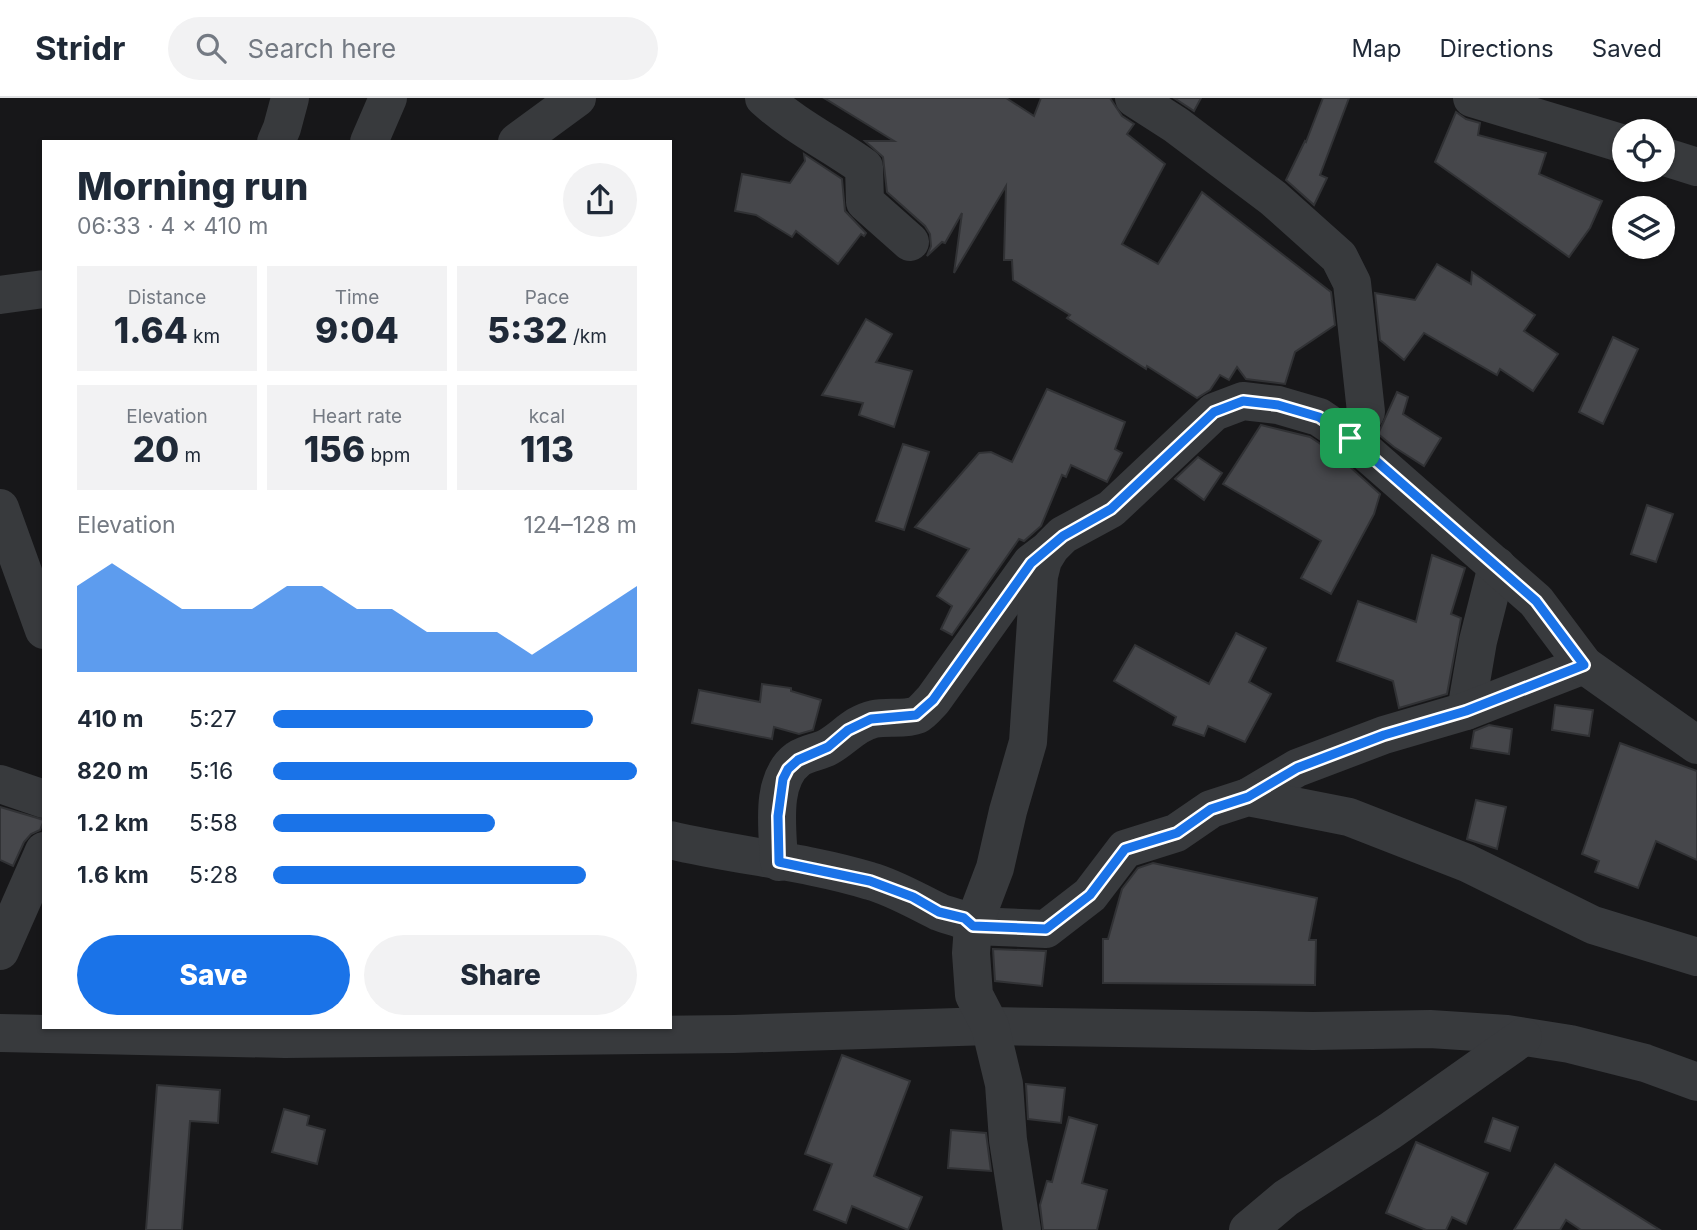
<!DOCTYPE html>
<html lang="en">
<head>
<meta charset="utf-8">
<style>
	body { margin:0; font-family:Inter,sans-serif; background:#f2f2f3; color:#1f2937; height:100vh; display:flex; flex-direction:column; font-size:26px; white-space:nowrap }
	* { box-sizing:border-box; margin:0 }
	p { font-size:23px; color:#747a83 }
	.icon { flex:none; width:38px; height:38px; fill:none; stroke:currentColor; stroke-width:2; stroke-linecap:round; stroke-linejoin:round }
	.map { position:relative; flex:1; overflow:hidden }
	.drawer { position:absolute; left:42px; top:42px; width:630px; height:889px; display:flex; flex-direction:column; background:#fff; border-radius:0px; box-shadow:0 2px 5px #0004 }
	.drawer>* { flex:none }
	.controls { position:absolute; left:1612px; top:21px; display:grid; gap:14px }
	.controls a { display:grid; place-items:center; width:63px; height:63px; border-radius:50%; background:#fff; box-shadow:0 2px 5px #0004; font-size:35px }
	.pin { position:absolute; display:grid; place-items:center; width:60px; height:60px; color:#fff; margin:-30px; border-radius:14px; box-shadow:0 4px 10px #0006 }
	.round { display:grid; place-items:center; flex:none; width:74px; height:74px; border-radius:37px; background:#f2f2f3 }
	.overview { display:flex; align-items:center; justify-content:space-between; height:119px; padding:0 35px }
	h1 { font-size:38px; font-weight:800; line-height:52px }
	.stats { display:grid; grid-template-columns:repeat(3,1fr); gap:10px; height:119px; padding:7px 35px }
	.stats div { display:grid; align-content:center; border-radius:0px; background:#f2f2f3; text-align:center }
	.stats b { font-size:35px; font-weight:800 }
	.stats small { font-size:19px; font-weight:400 }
	.stats p { font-size:19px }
	.chart { height:196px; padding:14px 35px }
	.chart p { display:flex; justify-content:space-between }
	.chart svg { width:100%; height:126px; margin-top:7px; fill:#1a73e8; opacity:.7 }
	.action { display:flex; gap:14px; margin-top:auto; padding:14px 35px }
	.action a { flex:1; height:80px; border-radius:42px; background:#1a73e8; color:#fff; font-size:28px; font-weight:800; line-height:80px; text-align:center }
	.action a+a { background:#f2f2f3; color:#1f2937 }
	ul { padding:0 35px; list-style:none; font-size:23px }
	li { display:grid; grid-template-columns:112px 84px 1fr; align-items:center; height:52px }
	li i { height:18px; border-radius:9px; background:#1a73e8 }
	header { display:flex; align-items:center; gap:42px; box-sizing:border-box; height:98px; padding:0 35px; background:#fff; border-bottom:2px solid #e0e1e3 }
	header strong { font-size:33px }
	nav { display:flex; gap:38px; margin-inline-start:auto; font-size:24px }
	.search { width:490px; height:63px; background:#f2f2f3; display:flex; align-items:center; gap:18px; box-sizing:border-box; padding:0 24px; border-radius:38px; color:#747a83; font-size:26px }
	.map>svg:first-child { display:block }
</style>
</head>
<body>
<header>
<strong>Stridr</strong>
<div class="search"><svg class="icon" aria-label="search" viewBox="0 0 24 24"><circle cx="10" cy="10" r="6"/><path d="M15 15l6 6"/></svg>Search here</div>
<nav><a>Map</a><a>Directions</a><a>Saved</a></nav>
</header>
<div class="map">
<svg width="1697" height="1132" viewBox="0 0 1697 1132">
	<rect width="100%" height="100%" fill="#171719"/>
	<g fill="#46474b" stroke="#313235" stroke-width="2">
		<path d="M824 0H1006L1034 18 1041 0H1110L1122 18 1134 26 1127 36 1165 66 1122 146 1158 166 1202 94 1331 194 1335 227 1295 254 1285 286 1246 281 1237 269 1229 282 1220 277 1210 292 1197 300 1147 268 1146 271 1067 220 1070 217 1013 182 1012 162H1004L1006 88 954 175 962 115 945 145 942 144 927 158 931 148 930 136 925 128 887 94 883 59 865 43H894Z"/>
		<path d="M1174 0H1201L1194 13Z"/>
		<path d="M1323 0H1349L1320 77 1327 80 1314 107 1286 82 1305 43 1306 44Z"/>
		<path d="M1456 14 1466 21 1480 25 1478 37 1546 55 1539 76 1602 103 1590 130 1569 159 1435 64Z"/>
		<path d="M804 56 842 81 845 113 866 135 864 138 861 136 838 166 796 133 792 139 756 117 735 113 742 76 790 85 805 63Z"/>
		<path d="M1437 166 1471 186 1472 174 1535 217 1524 233 1558 256 1533 293 1500 271 1497 277 1424 235 1404 262 1380 242 1375 195 1415 202Z"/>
		<path d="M866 221 892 236 876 264 912 273 894 329 859 317 863 305 822 297Z"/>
		<path d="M1613 239 1638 251 1603 326 1579 314Z"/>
		<path d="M1047 291 1125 324 1115 351 1122 355 1107 384 1071 367 1066 379 1062 377 1041 428 1024 443 1019 441 952 537 941 531 952 508 937 498 969 451 915 429 979 355 991 354 1012 364Z"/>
		<path d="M1397 294 1408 299 1403 316 1441 340 1424 368 1394 349 1378 336Z"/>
		<path d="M1261 327 1310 339 1337 357 1380 396 1374 416 1331 496 1301 480 1321 443 1223 386Z"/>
		<path d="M903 346 929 354 904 432 876 423Z"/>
		<path d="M1198 359 1222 375 1204 402 1175 381Z"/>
		<path d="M1647 407 1673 416 1656 464 1631 456Z"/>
		<path d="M1432 457 1465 470 1451 516 1461 520 1447 596 1399 610 1393 583 1337 563 1358 503 1416 524Z"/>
		<path d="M1236 535 1266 550 1249 584 1271 596 1245 644 1208 628 1204 638 1173 627 1176 619 1114 583 1135 547 1209 586Z"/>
		<path d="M762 586 791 590V593L821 602 813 632 799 636 774 629 772 641 692 625 699 592 760 604Z"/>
		<path d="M1555 607 1593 612 1589 638 1552 632Z"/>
		<path d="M1489 627 1512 631 1509 656 1471 650 1474 633Z"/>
		<path d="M1620 645 1697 673V762L1656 743 1638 790 1595 774 1599 763 1582 756Z"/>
		<path d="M1476 702 1506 709 1497 751 1467 741Z"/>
		<path d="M0 709 44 722 40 732 31 736 24 744 13 768 0 762Z"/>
		<path d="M1153 765 1317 800 1309 842H1316L1315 887 1103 885V841H1108L1122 791 1138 770Z"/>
		<path d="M993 851 1046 853 1042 888 995 883Z"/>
		<path d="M842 957 910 983 874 1078 922 1099 908 1132 852 1108 846 1125 814 1112 832 1066 805 1056Z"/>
		<path d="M1026 986 1065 990 1061 1025 1028 1021Z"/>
		<path d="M157 987 220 992 218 1025 190 1023 182 1132H146Z"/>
		<path d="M284 1011 309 1018 307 1027 325 1032 317 1066 272 1054Z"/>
		<path d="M1069 1019 1097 1027 1082 1085 1107 1092 1097 1132H1043L1040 1107 1047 1083 1052 1084Z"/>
		<path d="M1493 1020 1518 1029 1510 1053 1485 1044Z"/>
		<path d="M951 1032 986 1035 991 1073 948 1070Z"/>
		<path d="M1416 1044 1488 1075 1466 1126 1452 1119 1446 1132H1426L1386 1115Z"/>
		<path d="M1555 1066 1660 1132H1581L1566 1122 1560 1132H1514Z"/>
	</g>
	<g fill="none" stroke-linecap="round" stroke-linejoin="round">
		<g stroke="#383a3d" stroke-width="38">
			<path d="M764 0C795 28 830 45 864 69L865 104 910 144"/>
			<path d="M1134 0 1176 27 1273 100 1339 159 1352 185 1366 314 1350 340"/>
			<path d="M1472 0 1624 46"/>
			<path d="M276 44 282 30 290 0"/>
			<path d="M369 44 388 0"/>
			<path d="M517 44 577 0"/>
			<path d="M1662 58 1697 69"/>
			<path d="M0 197 44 191"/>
			<path d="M0 410 44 532"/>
			<path d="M1466 613 1478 543 1497 468"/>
			<path d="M0 686 44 701"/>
			<path d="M1248 699 1297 670 1384 637 1466 613 1584 567"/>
			<path d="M670 742C736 758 805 763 870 783 895 790 916 803 939 814 951 819 962 819 973 828L1046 831 1090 797 1125 751 1176 735 1211 711 1248 699 1349 719 1467 765 1593 827 1697 859"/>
			<path d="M779 764C778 733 769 682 798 661 807 655 819 654 828 649 844 640 855 625 874 621 887 618 905 622 917 617 923 614 928 607 933 602L1031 465 1047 453"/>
			<path d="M0 853 44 753"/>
			<path d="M0 935 285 941 734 936 990 928 1313 933 1430 931 1507 936 1570 946 1645 965 1697 984"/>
			<path d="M1022 1132 1008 1042 1004 986 990 928 974 897 971 855 973 828 995 770 1008 713 1028 644 1039 478 1043 462 1051 449 1063 437 1111 411 1214 314 1243 303 1278 307 1319 319 1350 340 1536 503 1584 567 1697 647"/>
			<path d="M1248 1132 1286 1100 1390 1033 1523 939"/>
		</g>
	</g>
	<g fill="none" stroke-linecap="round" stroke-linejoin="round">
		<g stroke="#fff" stroke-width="14">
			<path id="route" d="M1243 303 1278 307 1319 319 1350 340 1536 503 1584 567 1466 613 1384 637 1297 670 1248 699 1211 711 1177 735 1125 751 1090 797 1046 831 973 828 964 820 939 814 913 799 870 783 779 764 778 718 783 681 788 671 798 662 828 649 848 632 871 621 916 617 933 602 1031 465 1063 438 1111 411 1214 314Z"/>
		</g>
		<use href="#route" stroke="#1a73e8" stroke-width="9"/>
	</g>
</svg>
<div class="controls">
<a><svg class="icon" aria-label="locate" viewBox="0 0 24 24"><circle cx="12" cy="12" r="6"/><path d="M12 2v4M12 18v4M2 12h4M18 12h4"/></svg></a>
<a><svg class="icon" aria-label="layers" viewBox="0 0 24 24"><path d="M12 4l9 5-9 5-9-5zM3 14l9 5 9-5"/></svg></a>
</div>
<div class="pin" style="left:1350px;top:340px;background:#1e9e55"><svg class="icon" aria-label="arrive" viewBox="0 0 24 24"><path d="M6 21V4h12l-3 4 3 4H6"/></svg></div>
<section class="drawer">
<div class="overview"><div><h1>Morning run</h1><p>06:33 · 4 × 410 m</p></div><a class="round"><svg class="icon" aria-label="share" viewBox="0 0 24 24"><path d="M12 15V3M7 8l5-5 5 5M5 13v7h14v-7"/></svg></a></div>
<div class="stats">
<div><p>Distance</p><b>1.64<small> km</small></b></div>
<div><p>Time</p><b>9:04</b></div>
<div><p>Pace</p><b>5:32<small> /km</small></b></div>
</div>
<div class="stats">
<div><p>Elevation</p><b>20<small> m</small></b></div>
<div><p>Heart rate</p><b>156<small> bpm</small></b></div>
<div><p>kcal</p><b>113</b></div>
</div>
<div class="chart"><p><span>Elevation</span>124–128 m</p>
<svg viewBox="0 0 160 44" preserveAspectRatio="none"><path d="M0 44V14L10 6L20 14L30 22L40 22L50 22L60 14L70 14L80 22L90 22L100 30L110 30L120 30L130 38L140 30L150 22L160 14V44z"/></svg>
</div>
<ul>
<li><b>410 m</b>5:27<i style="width:88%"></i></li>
<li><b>820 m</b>5:16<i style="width:100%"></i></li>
<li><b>1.2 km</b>5:58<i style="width:61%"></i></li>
<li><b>1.6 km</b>5:28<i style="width:86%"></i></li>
</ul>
<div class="action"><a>Save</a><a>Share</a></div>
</section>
</div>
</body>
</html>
